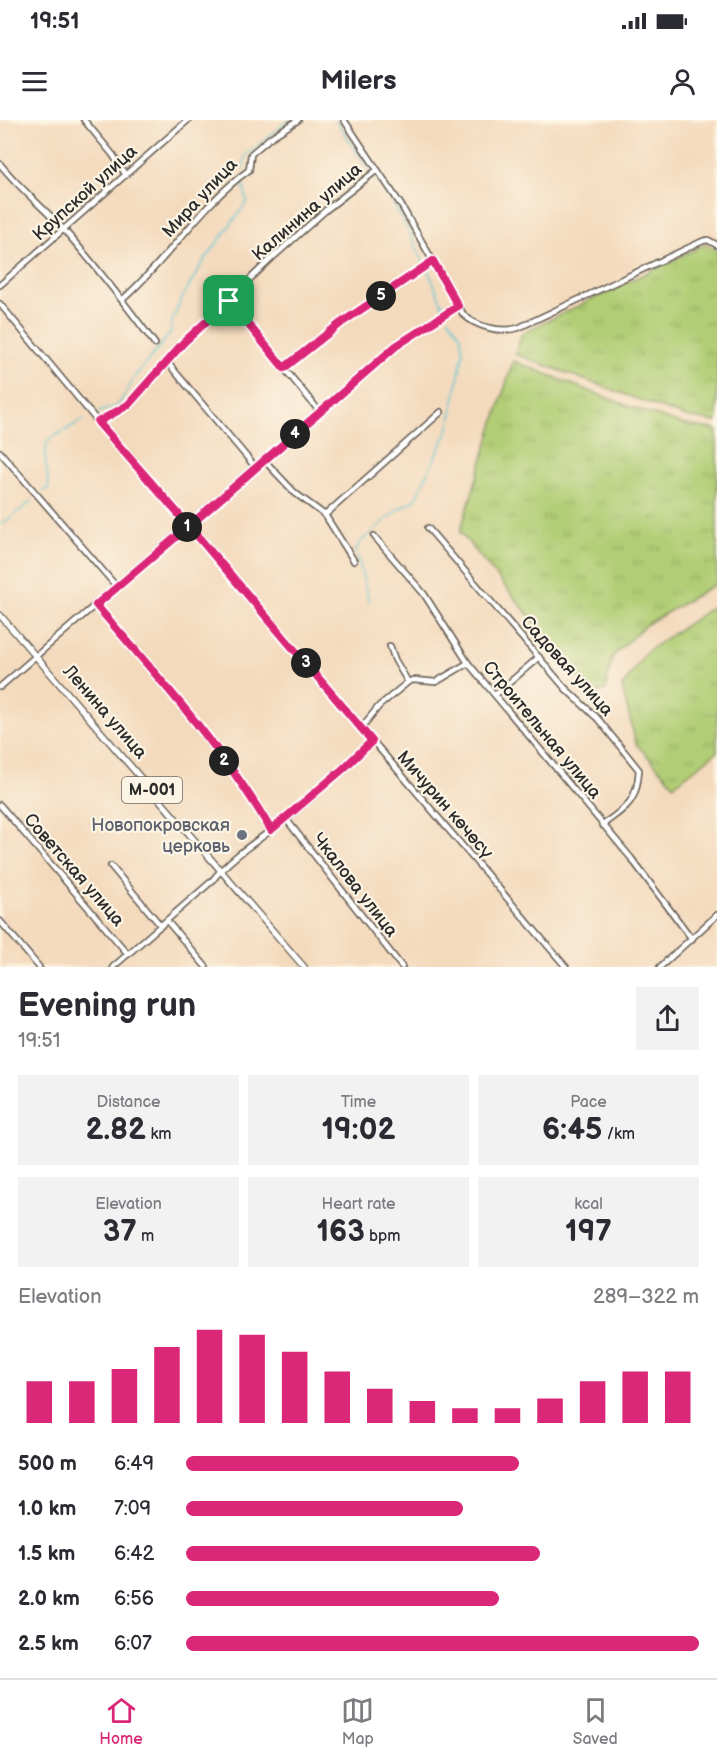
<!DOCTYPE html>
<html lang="en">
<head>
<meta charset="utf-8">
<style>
	body { margin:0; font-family:"Balsamiq Sans",sans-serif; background:#f2f2f3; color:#2b2b33; height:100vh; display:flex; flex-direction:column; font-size:22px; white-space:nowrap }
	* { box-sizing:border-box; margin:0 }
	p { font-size:20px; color:#7c7c81 }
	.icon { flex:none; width:33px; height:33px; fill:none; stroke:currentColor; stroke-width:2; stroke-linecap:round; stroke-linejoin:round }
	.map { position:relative; height:847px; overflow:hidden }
	.side { display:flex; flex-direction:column; background:#fff; flex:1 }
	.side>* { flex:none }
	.pin { position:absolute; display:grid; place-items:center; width:51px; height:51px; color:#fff; margin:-26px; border-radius:12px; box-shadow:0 3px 9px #0006 }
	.km { position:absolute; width:30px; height:30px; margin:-15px; border-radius:50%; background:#222; color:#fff; font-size:16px; line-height:30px; text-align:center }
	.round { display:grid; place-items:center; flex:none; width:63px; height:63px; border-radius:0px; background:#f2f2f3 }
	.overview { display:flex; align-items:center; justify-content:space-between; height:102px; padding:0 18px }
	h1 { font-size:33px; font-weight:700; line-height:45px }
	.stats { display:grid; grid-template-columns:repeat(3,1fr); gap:9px; height:102px; padding:6px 18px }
	.stats div { display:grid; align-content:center; border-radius:0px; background:#f2f2f3; text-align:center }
	.stats b { font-size:30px; font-weight:700 }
	.stats small { font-size:16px; font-weight:400 }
	.stats p { font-size:16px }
	.chart { height:168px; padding:12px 18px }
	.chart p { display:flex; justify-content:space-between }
	.chart svg { width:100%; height:108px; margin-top:6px; stroke:#db2777; stroke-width:6 }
	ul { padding:0 18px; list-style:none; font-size:20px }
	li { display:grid; grid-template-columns:96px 72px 1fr; align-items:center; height:45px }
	li i { height:15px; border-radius:8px; background:#db2777 }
	.status { display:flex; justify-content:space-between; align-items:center; height:42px; padding:0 30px; background:#fff; direction:ltr }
	.status svg { height:16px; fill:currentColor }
	header { display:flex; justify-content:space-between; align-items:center; height:78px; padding:0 18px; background:#fff; font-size:27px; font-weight:700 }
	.tab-bar { display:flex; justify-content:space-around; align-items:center; height:84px; border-top:2px solid #e1e1e2; background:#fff; font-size:16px; color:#7c7c81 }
	.tab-bar a { display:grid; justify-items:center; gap:3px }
	.tab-bar .selected { color:#db2777 }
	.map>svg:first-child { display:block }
</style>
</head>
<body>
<div class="status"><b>19:51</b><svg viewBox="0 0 49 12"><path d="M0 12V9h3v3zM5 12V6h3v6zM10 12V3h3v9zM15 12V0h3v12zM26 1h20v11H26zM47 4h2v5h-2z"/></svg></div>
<header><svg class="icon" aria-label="menu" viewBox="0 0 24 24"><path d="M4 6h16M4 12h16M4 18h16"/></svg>Milers<svg class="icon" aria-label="person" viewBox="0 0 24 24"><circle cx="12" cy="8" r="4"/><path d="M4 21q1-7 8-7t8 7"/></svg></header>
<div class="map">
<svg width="717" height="847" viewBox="0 0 717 847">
	<defs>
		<pattern id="grass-tufts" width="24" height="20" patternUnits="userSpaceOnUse" patternTransform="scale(1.5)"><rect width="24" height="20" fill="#b1cd74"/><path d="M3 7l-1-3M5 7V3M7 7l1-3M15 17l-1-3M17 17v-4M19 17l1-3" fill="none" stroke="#98b065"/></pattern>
	</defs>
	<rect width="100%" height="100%" fill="#fcf5e5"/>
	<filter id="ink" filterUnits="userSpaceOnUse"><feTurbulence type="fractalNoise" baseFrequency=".0167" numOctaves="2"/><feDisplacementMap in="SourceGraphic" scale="12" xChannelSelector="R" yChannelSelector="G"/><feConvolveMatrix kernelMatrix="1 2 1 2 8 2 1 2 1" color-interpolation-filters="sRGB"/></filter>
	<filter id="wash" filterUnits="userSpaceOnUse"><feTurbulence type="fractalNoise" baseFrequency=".008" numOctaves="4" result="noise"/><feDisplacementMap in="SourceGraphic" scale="24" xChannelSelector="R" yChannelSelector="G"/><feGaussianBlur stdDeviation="1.35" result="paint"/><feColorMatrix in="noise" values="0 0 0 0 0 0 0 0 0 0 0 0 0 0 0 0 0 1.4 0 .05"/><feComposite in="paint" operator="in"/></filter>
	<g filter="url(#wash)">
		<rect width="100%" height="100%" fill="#f4dabd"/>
		<g fill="url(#grass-tufts)" stroke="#6e7c50" stroke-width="1.5">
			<path d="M706 124 717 130V302L686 297 515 234 522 213Z"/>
			<path d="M513 241 628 286 681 304 717 310V463L644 506 612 537 606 569 594 574 460 412Z"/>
			<path d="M717 484V632L674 665 636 624 622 567 646 532Z"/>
		</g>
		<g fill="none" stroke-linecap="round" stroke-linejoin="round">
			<g stroke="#59c6d1" stroke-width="1.5">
				<path d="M336 0 370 51"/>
				<path d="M243 49 245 36 289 0"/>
				<path d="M376 57 403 100 424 143"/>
				<path d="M428 150 444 189"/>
				<path d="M96 293 116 286 121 281 136 255 170 214 172 201 182 178 202 144 247 82 242 59"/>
				<path d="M42 371 49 368 45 337 47 321 84 299"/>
				<path d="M0 404 4 403 33 380"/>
				<path d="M369 482 356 430 359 423 400 388 415 380 449 308 463 233 461 216 449 199"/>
			</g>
		</g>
	</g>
	<g filter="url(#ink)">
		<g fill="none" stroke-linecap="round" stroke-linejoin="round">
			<g stroke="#71685e" stroke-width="8">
				<g id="minor">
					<path d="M84 0 113 35 126 55"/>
					<path d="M344 0 401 85 463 194C476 207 500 213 518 208L703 121 708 120 717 125"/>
					<path d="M0 44C20 69 44 88 65 111 97 147 126 185 155 224"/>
					<path d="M0 165 188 0"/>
					<path d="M122 180C168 140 200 85 249 50L251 34 271 17 298 0"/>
					<path d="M229 181 320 292"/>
					<path d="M0 184 98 302 189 406 566 847"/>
					<path d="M167 242 256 348"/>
					<path d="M284 247 341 203 433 141"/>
					<path d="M98 302 128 285 184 222 272 138 326 90 377 50"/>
					<path d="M0 332 117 467"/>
					<path d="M264 340 295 373 325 395 441 292"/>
					<path d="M325 395 354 441"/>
					<path d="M428 408 565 568 598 599 639 650C637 682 627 687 602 705"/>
					<path d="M374 416 424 474 468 543 631 738 692 819"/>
					<path d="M96 485C156 555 225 630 271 710"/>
					<path d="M390 526 395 540 408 562"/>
					<path d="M0 567 396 226 458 186"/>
					<path d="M495 575 539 537"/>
					<path d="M362 607 379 586 408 562 413 560 436 562 468 543"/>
					<path d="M0 685 128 834"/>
					<path d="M286 699 402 847"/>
					<path d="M111 746 161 806"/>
					<path d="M0 801 39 847"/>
					<path d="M167 801 206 847"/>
					<path d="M113 847 212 761C231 736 261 719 286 699 316 674 344 648 372 621"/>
					<path d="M660 847 717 795"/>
				</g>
			</g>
			<g stroke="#71685e" stroke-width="8">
				<path id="major" d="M0 495 304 847"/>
			</g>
			<use href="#minor" stroke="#fff" stroke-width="4.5"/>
			<use href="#major" stroke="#fff" stroke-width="5"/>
		</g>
	</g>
	<g fill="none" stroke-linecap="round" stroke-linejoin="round" filter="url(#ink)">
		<g stroke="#fff" stroke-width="12">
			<path id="route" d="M229 181 184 222 128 285 98 302 189 406 96 485C156 555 225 630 271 710L343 649 372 621 189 406 396 226 458 186 433 141 341 203 284 248 229 181"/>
		</g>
		<use href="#route" stroke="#db2777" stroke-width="8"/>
	</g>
	<circle fill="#6b7280" stroke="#fcf5e5" stroke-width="2" cx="242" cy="715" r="6"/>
	<g text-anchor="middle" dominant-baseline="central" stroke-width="4.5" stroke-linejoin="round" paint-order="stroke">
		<rect fill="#fcf5e5" stroke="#6a6863" stroke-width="1.5" x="122" y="657" width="60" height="26" rx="4.5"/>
		<g font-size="16" font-weight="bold" fill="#2b2b2b">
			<text x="152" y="670">М-001</text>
		</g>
		<g font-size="18" fill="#2b2b2b" stroke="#fcf5e5">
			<text transform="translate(85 73) rotate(-42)">Крупской улица</text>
			<text transform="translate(200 78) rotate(-47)">Мира улица</text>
			<text transform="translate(307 92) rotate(-41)">Калинина улица</text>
			<text transform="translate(567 546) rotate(48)">Садовая улица</text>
			<text transform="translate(105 592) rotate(49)">Ленина улица</text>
			<text transform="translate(542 610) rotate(50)">Строительная улица</text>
			<text transform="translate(445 685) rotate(49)">Мичурин көчөсү</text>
			<text transform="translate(74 750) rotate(49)">Советская улица</text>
			<text transform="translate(355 765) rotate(52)">Чкалова улица</text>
		</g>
		<g font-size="18" fill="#5b616d" stroke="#fcf5e5" text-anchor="end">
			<text x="230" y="705">Новопокровская<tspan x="230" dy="21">церковь</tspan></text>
		</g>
	</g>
</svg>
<div class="pin" style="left:229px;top:181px;background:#1e9e55"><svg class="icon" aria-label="arrive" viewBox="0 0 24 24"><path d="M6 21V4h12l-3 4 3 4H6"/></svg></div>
<b class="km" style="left:187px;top:407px">1</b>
<b class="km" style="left:224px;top:641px">2</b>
<b class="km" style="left:306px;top:543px">3</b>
<b class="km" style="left:295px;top:314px">4</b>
<b class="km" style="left:381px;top:176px">5</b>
</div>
<section class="side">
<div class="overview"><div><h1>Evening run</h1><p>19:51</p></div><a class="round"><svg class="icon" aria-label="share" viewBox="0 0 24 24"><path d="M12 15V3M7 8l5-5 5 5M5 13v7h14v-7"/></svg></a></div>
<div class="stats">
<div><p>Distance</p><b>2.82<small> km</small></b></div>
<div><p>Time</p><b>19:02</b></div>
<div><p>Pace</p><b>6:45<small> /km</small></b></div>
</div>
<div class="stats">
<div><p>Elevation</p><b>37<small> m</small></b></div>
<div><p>Heart rate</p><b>163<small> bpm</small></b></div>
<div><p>kcal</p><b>197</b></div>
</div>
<div class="chart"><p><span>Elevation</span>289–322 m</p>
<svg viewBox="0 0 160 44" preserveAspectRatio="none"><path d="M5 44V27M15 44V27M25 44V22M35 44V13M45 44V6M55 44V8M65 44V15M75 44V23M85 44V30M95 44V35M105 44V38M115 44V38M125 44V34M135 44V27M145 44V23M155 44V23"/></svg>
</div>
<ul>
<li><b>500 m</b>6:49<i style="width:65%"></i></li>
<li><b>1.0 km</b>7:09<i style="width:54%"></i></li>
<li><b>1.5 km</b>6:42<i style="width:69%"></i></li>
<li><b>2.0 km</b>6:56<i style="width:61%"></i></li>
<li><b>2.5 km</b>6:07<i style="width:100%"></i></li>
</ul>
</section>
<nav class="tab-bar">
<a class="selected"><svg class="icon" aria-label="home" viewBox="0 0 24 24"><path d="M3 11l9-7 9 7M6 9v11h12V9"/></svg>Home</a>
<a><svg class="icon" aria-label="map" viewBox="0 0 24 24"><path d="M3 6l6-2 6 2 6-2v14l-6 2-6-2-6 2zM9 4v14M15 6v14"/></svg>Map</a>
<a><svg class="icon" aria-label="saved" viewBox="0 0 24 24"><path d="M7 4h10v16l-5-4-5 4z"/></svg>Saved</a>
</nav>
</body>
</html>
